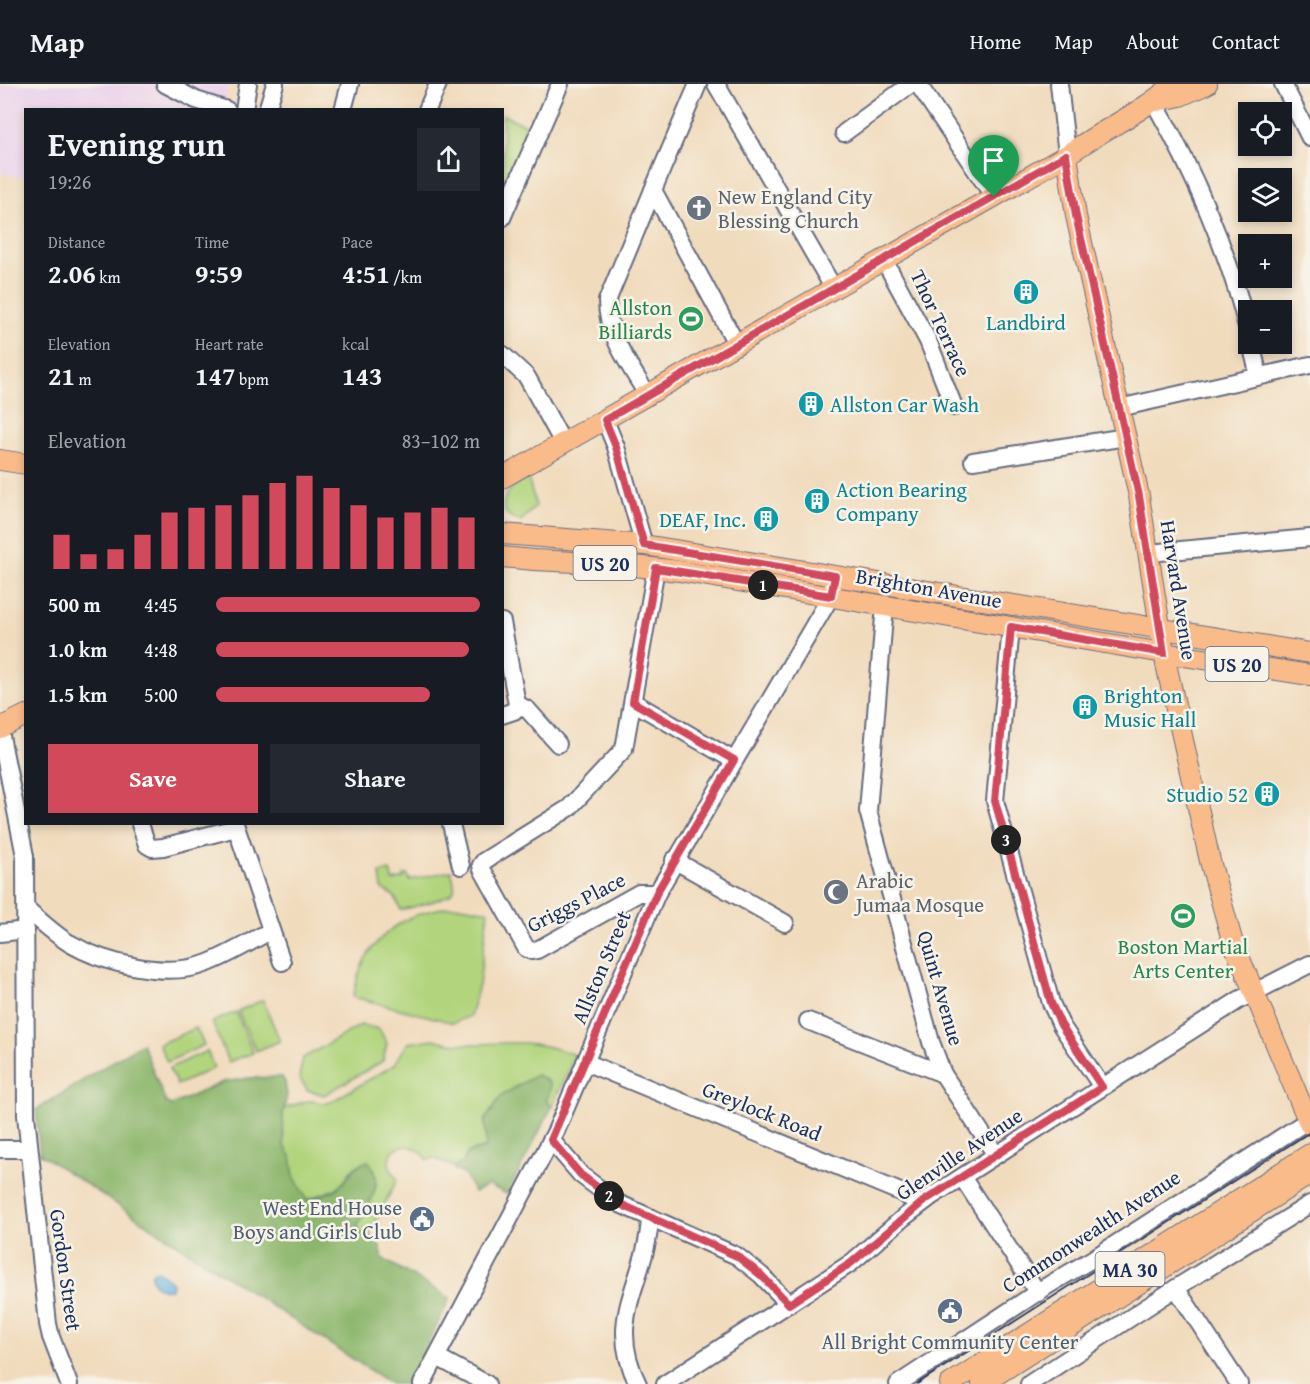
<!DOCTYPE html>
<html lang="en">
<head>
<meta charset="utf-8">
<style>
	body { margin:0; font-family:"Gentium Book Plus",serif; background:#242831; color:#f1f3f6; height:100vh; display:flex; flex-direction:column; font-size:22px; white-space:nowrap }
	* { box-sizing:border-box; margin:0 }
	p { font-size:20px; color:#9ea1a6 }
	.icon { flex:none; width:33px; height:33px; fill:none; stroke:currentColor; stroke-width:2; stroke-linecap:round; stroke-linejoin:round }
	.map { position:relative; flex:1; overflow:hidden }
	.sheet { position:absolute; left:24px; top:24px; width:480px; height:717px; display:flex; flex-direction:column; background:#171b24; border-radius:0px; box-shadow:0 3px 9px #0003 }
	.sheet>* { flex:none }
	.tools { position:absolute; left:1238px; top:18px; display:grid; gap:12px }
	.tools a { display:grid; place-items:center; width:54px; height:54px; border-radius:0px; background:#171b24; box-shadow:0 3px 9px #0003; font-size:30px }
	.pin { position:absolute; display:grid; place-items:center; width:51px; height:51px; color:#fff; margin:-62px -26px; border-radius:50% 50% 50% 0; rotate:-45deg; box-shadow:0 0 6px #0007 }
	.pin .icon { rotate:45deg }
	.km { position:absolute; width:30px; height:30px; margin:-15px; border-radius:50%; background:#222; color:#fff; font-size:16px; line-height:30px; text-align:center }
	.round { display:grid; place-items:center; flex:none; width:63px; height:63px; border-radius:0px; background:#242831 }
	.overview { display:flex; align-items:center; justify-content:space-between; height:102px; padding:0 24px }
	h1 { font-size:33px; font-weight:800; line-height:45px }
	.stats { display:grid; grid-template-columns:repeat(3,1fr); gap:9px; height:102px; padding:6px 24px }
	.stats div { display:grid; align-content:center }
	.stats b { font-size:26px; font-weight:800 }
	.stats small { font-size:16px; font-weight:400 }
	.stats p { font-size:16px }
	.chart { height:168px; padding:12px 24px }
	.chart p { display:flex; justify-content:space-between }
	.chart svg { width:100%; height:108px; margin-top:6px; stroke:#d1495b; stroke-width:6 }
	.action { display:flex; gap:12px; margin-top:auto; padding:12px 24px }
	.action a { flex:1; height:69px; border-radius:0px; background:#d1495b; color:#fff; font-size:24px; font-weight:800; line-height:69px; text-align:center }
	.action a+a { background:#242831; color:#f1f3f6 }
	ul { padding:0 24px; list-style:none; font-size:20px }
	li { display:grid; grid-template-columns:96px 72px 1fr; align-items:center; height:45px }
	li i { height:15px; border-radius:8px; background:#d1495b }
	header { display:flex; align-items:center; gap:36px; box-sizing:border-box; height:84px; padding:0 30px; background:#171b24; border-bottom:2px solid #363941 }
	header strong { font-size:28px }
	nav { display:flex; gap:33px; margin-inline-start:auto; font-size:21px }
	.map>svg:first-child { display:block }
</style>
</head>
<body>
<header>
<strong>Map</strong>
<nav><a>Home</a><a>Map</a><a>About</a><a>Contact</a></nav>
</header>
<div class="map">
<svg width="1310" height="1300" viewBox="0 0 1310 1300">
	<rect width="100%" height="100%" fill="#f7f3e8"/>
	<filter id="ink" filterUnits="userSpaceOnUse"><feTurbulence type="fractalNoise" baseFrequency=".0167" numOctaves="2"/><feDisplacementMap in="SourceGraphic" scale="12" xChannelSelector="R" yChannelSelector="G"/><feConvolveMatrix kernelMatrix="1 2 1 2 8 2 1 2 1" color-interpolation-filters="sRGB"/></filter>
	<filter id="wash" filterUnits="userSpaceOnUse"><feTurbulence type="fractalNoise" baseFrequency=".008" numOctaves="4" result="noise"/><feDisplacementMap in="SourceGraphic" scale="24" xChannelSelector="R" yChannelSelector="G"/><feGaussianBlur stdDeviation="1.35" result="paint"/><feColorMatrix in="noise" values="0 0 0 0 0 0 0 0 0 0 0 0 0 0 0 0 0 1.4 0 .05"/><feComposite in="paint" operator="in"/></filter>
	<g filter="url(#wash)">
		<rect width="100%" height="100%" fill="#f1dbbd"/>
		<path fill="#ead1ec" d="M0 0H229L223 25 26 26 25 94 0 89Z"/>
		<g fill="#b1d47c" stroke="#66826d" stroke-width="1.5">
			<path d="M503 31 530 43 503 110Z"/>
			<path d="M528 394 536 422 521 437 510 433 504 426C501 409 515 401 528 394Z"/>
			<path d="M390 787 393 797 404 794V791H408L409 796 451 787C452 792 456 801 454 806 453 814 411 823 401 826L394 812 382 805 380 789Z"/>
			<path d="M462 822 488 827 479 901 470 932 454 939 353 913C356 901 358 888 364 877 385 840 421 824 462 822Z"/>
			<path d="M263 916 280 957 256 967 238 927Z"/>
			<path d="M236 928 253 969 228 978 212 938Z"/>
			<path d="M361 941 379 945 387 959 383 977 324 1011 307 1006 299 993 303 974Z"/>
			<path d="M196 944 204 961 167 978 159 960Z"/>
			<path d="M434 955C460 965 496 957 524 959 541 960 559 965 575 971L552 1023 546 1017 549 1011 530 995 513 1004 485 1036 487 1063C474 1068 467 1063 463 1079L454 1083 434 1074 427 1076C418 1057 389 1058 389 1078 389 1085 394 1090 397 1096L369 1150H362L357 1142C367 1123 388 1097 368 1078L351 1086 344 1098 335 1105 307 1116C291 1094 277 1051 284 1024 292 1023 301 1018 308 1017 316 1016 322 1022 331 1018L394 981 408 959Z"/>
			<path d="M207 967 214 984 177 1001 169 984Z"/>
		</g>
		<g fill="#8cb66c" stroke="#547265" stroke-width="1.5">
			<path d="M142 959 166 1019 172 1021 223 998 250 994 282 993 285 998 287 1011 283 1029 284 1061 291 1072 294 1092 307 1116C320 1112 333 1109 343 1099 354 1088 350 1083 368 1077 388 1098 366 1123 357 1143L362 1150H369L380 1163 383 1175 450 1214 408 1300H391L40 1070 36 1026Z"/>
			<path d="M536 991C552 997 553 1002 546 1017L552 1023 508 1108 507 1110 488 1101 474 1108 465 1091 454 1085V1083L463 1079C467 1063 474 1069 486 1063L485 1036 501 1012Z"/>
		</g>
		<path fill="#67b7e2" stroke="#4173a0" stroke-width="1.5" d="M154 1187H158L172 1198 171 1205C160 1207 153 1202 151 1191Z"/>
	</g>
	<g filter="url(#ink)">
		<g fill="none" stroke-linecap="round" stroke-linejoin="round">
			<g stroke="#666b7f" stroke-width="20">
				<g id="minor">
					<path d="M165 0 196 16 227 26"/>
					<path d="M698 0 653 106 737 261"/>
					<path d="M716 0 834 205"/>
					<path d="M918 0 994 113"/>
					<path d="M1059 0 1067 71"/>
					<path d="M1283 0 1310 54"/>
					<path d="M1154 18C1193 86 1230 171 1248 247"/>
					<path d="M244 26 248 0"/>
					<path d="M267 26 275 0"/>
					<path d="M343 26 350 0"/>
					<path d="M427 26 438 0"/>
					<path d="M844 49 911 0"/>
					<path d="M502 134 560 0"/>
					<path d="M884 176 928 257 954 323"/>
					<path d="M1251 260 1259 292"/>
					<path d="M502 270 527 293 563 359"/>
					<path d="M648 312C631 283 607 252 607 217L653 106"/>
					<path d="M1119 324 1310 281"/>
					<path d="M605 336 616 363 644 461"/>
					<path d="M973 377 1126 353"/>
					<path d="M1149 469 1310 454"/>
					<path d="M656 484 624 665 569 724 484 777 481 781 482 785 526 864 532 867 537 866 639 809H657"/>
					<path d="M885 521 868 727 931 958 943 990 996 1071"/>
					<path d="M502 538 517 620 514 627 502 631"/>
					<path d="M1011 543 995 717 1051 919 1061 941 1102 1003"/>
					<path d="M633 618 733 676"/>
					<path d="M517 620 528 626 558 660"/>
					<path d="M0 647 25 772 26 1031 48 1240 51 1253 69 1300"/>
					<path d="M140 740 147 761 152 764 163 763 236 744"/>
					<path d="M235 740 282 878"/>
					<path d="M451 740 461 782"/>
					<path d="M674 776 785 839"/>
					<path d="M26 824C40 837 53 849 69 859 105 880 168 895 208 879 229 871 250 858 270 847"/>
					<path d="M0 849 26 846"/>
					<path d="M808 937 943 990"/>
					<path d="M585 978 900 1108 920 1120"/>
					<path d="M551 1056 581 1091 620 1120 737 1172 761 1191 789 1220"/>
					<path d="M0 1065H28"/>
					<path d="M962 1093 1038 1209"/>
					<path d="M1176 1204 1239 1300"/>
					<path d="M437 1273 487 1300"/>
					<path d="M422 1300 556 1047 657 809 831 512 833 502"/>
					<path d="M638 1300C604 1233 647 1198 650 1134"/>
					<path d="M665 1300 851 1179 903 1134 932 1112 1239 916 1310 880"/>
					<path d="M898 1300 1047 1202 1094 1174 1310 1035"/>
					<path d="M1029 1300 1176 1204 1310 1120"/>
				</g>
			</g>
			<g stroke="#666b7f" stroke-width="22">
				<g id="major">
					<path d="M1157 17 1180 12 1207 0"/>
					<path d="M1067 71 1076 132 1139 412 1166 580 1210 777 1232 856 1310 1041"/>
					<path d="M0 376 26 380"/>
					<path d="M502 394 1067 71C1101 46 1142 29 1174 0"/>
					<path d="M502 450 644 461 1310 569"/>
					<path d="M502 473 534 476 617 480 679 487 1164 569 1310 591"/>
					<path d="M0 644 26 631"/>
					<path d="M950 1300 1310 1070"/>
					<path d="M982 1300 1310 1090"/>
				</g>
			</g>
			<use href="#minor" stroke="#fff" stroke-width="16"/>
			<use href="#major" stroke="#fabb8b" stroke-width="20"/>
			<path stroke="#1b2f5e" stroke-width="1.5" d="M917 1300 1310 1048"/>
		</g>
	</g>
	<g fill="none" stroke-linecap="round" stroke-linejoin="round" filter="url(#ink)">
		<g stroke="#fff" stroke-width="12">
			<path id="route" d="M1066 71 1076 132 1139 412 1164 569 1011 543 995 717 1051 919 1061 941 1102 1003 924 1117 851 1179 789 1220 761 1191 737 1172 620 1120 581 1091 551 1056 657 808 734 676 633 618 656 484 831 512 835 492 644 461 616 363 605 336Z"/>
		</g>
		<use href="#route" stroke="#d1495b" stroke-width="8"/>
	</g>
	<defs>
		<g id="church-disc" transform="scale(1.35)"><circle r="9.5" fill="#6b7280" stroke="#f7f3e8"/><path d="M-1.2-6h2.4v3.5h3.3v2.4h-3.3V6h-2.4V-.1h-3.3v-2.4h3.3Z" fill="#fff"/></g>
		<g id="building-disc" transform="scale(1.35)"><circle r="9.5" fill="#0f9aa8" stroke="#f7f3e8"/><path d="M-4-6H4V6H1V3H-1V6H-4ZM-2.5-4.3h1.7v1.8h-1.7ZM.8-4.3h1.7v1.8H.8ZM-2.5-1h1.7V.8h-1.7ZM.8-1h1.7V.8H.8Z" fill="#fff"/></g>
		<g id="stadium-disc" transform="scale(1.35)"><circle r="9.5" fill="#2e9e5b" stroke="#f7f3e8"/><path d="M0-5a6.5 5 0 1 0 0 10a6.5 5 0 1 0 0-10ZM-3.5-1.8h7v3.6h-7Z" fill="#fff"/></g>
		<g id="mosque-disc" transform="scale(1.35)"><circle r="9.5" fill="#6b7280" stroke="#f7f3e8"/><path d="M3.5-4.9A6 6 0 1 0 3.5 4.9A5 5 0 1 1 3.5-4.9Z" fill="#fff"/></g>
		<g id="civic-disc" transform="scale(1.35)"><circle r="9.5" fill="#5c6f8a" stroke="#f7f3e8"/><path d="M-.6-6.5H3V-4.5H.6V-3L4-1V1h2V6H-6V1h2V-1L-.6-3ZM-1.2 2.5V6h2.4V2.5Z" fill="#fff"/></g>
	</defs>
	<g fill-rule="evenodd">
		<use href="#church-disc" x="699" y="124"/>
		<use href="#building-disc" x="1026" y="208"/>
		<use href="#stadium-disc" x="691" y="235"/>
		<use href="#building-disc" x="811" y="320"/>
		<use href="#building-disc" x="817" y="417"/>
		<use href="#building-disc" x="766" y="435"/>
		<use href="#building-disc" x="1085" y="623"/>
		<use href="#building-disc" x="1267" y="710"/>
		<use href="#mosque-disc" x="836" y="808"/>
		<use href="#stadium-disc" x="1183" y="832"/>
		<use href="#civic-disc" x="422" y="1135"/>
		<use href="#civic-disc" x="950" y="1227"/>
	</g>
	<g text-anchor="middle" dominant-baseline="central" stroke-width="5" stroke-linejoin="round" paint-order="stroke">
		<g fill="#f7f3e8" stroke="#5d6a87" stroke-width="1.5">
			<rect x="573.5" y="462" width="63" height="34" rx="4.5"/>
			<rect x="1205.5" y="563" width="63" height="34" rx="4.5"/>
			<rect x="1095.5" y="1168" width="69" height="34" rx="4.5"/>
		</g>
		<g font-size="20" font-weight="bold" fill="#1b2f5e">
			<text x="605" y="479">US 20</text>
			<text x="1237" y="580">US 20</text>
			<text x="1130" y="1185">MA 30</text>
		</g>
		<g font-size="21" fill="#5b616d" stroke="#f7f3e8" text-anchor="start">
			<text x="718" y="112">New England City<tspan x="718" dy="24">Blessing Church</tspan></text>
			<text x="856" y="796">Arabic<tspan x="856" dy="24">Jumaa Mosque</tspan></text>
		</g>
		<g font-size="21" fill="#27864d" stroke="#f7f3e8" text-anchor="end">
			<text x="672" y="223">Allston<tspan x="672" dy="24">Billiards</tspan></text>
			<text x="1183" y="862" text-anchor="middle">Boston Martial<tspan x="1183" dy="24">Arts Center</tspan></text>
		</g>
		<g font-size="21" fill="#0d838f" stroke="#f7f3e8" text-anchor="start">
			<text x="1026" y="238" text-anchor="middle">Landbird</text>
			<text x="830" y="320">Allston Car Wash</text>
			<text x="836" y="405">Action Bearing<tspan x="836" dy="24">Company</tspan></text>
			<text x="746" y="435" text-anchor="end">DEAF, Inc.</text>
			<text x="1104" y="611">Brighton<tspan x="1104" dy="24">Music Hall</tspan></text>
			<text x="1248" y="710" text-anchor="end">Studio 52</text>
		</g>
		<g font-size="21" fill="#1b2f5e" stroke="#f7f3e8">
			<text transform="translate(941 239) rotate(65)">Thor Terrace</text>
			<text transform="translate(929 504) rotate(10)">Brighton Avenue</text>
			<text transform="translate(1179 506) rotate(81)">Harvard Avenue</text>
			<text transform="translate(576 818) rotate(-27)">Griggs Place</text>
			<text transform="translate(601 883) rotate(-67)">Allston Street</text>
			<text transform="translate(941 904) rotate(74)">Quint Avenue</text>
			<text transform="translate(762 1027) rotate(22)">Greylock Road</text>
			<text transform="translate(959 1070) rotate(-34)">Glenville Avenue</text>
			<text transform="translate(1091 1147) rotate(-33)">Commonwealth Avenue</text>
			<text transform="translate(66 1186) rotate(82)">Gordon Street</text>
		</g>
		<g font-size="21" fill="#4e5e75" stroke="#f7f3e8" text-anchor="end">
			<text x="402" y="1123">West End House<tspan x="402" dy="24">Boys and Girls Club</tspan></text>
			<text x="950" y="1257" text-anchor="middle">All Bright Community Center</text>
		</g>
	</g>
</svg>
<div class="tools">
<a><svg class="icon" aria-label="locate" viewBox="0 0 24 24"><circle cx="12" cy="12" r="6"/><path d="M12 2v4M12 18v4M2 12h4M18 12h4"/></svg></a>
<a><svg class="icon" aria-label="layers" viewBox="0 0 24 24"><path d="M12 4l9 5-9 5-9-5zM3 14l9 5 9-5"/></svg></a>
<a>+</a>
<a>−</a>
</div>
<div class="pin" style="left:994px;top:113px;background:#1e9e55"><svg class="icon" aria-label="arrive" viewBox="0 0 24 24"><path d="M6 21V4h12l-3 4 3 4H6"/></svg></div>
<b class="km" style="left:763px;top:501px">1</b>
<b class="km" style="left:609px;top:1112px">2</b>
<b class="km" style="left:1006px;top:756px">3</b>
<section class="sheet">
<div class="overview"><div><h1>Evening run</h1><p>19:26</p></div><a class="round"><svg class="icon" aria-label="share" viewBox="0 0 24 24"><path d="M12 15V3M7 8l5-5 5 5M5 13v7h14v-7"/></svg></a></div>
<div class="stats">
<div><p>Distance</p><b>2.06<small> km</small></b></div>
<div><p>Time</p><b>9:59</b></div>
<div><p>Pace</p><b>4:51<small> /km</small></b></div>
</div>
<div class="stats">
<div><p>Elevation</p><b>21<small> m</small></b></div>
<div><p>Heart rate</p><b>147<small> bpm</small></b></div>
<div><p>kcal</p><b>143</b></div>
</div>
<div class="chart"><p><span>Elevation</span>83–102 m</p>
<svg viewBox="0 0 160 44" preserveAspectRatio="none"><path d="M5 44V30M15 44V38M25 44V36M35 44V30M45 44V21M55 44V19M65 44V18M75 44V14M85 44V9M95 44V6M105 44V11M115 44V18M125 44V23M135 44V21M145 44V19M155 44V23"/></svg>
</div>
<ul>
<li><b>500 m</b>4:45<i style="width:100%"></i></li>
<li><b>1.0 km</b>4:48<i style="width:96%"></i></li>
<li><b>1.5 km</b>5:00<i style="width:81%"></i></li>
</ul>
<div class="action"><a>Save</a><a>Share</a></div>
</section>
</div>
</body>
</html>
